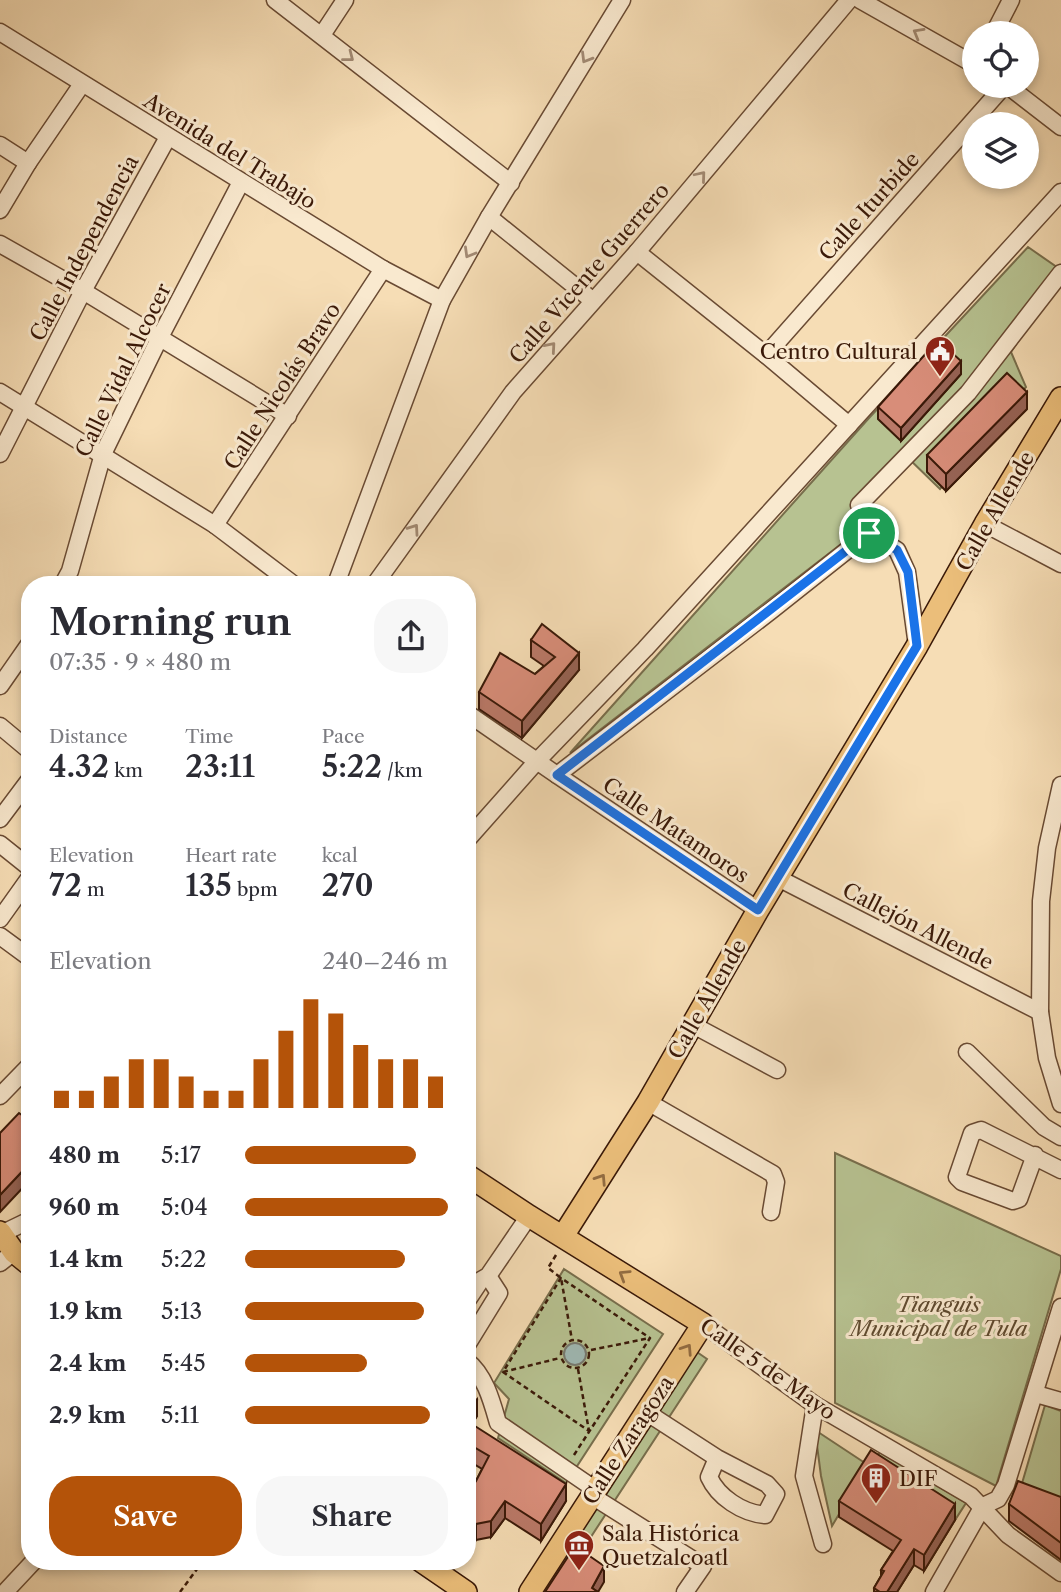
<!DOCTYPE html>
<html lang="en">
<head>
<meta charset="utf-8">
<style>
	body { margin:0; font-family:"Libre Caslon Text",serif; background:#f7f7f7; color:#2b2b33; height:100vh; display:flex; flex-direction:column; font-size:26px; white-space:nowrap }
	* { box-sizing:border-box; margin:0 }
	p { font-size:23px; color:#7c7c81 }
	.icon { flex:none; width:38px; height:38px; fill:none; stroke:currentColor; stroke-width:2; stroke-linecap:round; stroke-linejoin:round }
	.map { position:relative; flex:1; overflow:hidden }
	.panel { position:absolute; left:21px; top:576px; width:455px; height:994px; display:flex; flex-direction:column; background:#fff; border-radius:28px; box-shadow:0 4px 10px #0003 }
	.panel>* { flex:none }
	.buttons { position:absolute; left:962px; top:21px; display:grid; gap:14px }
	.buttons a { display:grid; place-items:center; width:77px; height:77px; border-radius:50%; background:#fff; box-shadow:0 4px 10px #0003; font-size:35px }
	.pin { position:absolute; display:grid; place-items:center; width:60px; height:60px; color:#fff; margin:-30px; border:4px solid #fff; border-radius:50%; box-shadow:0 2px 7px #0007 }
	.round { display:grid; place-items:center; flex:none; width:74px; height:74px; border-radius:28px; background:#f7f7f7 }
	.overview { display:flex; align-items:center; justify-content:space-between; height:119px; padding:0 28px }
	h1 { font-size:38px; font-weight:600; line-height:52px }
	.figures { display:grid; grid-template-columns:repeat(3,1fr); gap:10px; height:119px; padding:7px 28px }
	.figures div { display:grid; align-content:center }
	.figures b { font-size:30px; font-weight:600 }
	.figures small { font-size:19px; font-weight:400 }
	.figures p { font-size:19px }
	.chart { height:196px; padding:14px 28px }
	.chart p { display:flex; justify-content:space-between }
	.chart svg { width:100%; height:126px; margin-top:7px; stroke:#b45309; stroke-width:6 }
	.action { display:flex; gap:14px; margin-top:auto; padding:14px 28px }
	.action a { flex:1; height:80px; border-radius:28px; background:#b45309; color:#fff; font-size:28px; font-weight:600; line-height:80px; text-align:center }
	.action a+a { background:#f7f7f7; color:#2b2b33 }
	ul { padding:0 28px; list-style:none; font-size:23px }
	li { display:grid; grid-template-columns:112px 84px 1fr; align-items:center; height:52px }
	li i { height:18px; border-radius:9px; background:#b45309 }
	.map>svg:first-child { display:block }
</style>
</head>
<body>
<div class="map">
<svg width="1061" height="1592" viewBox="0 0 1061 1592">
	<rect width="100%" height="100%" fill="#f6ddb5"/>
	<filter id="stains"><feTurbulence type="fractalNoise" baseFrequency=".00286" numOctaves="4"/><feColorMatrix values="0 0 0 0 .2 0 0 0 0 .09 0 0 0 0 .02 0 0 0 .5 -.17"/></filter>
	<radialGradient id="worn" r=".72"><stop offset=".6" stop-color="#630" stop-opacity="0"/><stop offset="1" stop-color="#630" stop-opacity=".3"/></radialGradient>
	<g fill="#b7c291" stroke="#786e4c" stroke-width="2">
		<path d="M1028 247 1061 270V277L1011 352 1026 387 940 489 904 454 854 505 862 528 570 753 869 418Z"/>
		<path d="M835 1153 1061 1256V1269L996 1486 835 1403Z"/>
		<path d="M564 1269 663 1334 566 1483 498 1438 509 1399 494 1383Z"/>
		<path d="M694 1350 707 1359 555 1592H535Z"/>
		<path d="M1045 1405 1061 1411V1515L1018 1497Z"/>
		<path d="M815 1430 868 1465 832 1526 821 1476Z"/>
		<path d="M880 1452 966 1503 955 1520 871 1466Z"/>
	</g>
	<circle fill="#9fbab6" stroke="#777a70" stroke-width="2" cx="575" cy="1354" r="11"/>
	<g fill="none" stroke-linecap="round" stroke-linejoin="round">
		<g stroke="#694a33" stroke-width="19">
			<g id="minor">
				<path d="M275 0 511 183"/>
				<path d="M860 0 975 65"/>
				<path d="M0 32 383 269 442 300"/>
				<path d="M994 33 1011 0"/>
				<path d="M322 35 345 0"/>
				<path d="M1008 86 1061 127"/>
				<path d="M0 145 28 163"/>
				<path d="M0 210 28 163 82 84"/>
				<path d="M489 217 592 300"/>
				<path d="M0 244 83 291 288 416"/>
				<path d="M637 252 766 355 849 425"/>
				<path d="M766 355 1004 86"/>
				<path d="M0 392 215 525 293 584"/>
				<path d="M0 454 83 291 168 137"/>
				<path d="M985 524 1061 564"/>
				<path d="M215 525 383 269"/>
				<path d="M63 584 70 571 103 454 159 339 241 182"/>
				<path d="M336 584 442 300 489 217 622 0"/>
				<path d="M375 584 513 392 637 252 849 0"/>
				<path d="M917 646 907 572 897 550 869 533 859 505 968 393 1061 273"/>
				<path d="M0 686 30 643"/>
				<path d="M467 713 557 775 758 910"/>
				<path d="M0 726 30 751"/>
				<path d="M557 775 772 610 869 533"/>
				<path d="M1061 785 1047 848 1041 901 1040 1012 1047 1058 1061 1104"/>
				<path d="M0 819 30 779"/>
				<path d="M467 840 537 761 645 649 1061 192"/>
				<path d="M0 844 30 868"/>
				<path d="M778 878 1040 1012"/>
				<path d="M0 919 30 877"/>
				<path d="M0 936 30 958"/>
				<path d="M693 1025 777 1070"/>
				<path d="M967 1052 1044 1127 1061 1137"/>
				<path d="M0 1096 30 1065"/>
				<path d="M648 1102 773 1174 776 1182 771 1212"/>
				<path d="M1035 1155 1019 1199 1013 1201 962 1182 957 1177 972 1133 981 1130 1061 1170"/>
				<path d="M1 1234 30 1220"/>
				<path d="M0 1263 14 1252"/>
				<path d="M467 1301 481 1280 488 1276 529 1216"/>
				<path d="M703 1324 815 1405 971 1496 1008 1535 1061 1573"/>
				<path d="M467 1345 499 1293 488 1276"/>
				<path d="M467 1361C485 1375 492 1402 498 1423L596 1490"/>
				<path d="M1036 1394 1061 1401"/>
				<path d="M815 1405 804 1476 823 1544"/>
				<path d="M646 1412 717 1458 767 1484 776 1494 765 1515C742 1513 718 1497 709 1477L717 1458"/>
				<path d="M592 1496 703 1566 685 1592"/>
				<path d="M5 1592 34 1561"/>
				<path d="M934 1592 983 1506 998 1499 1006 1485 1061 1307"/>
			</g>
		</g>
		<g stroke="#3a1908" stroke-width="24">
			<g id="major">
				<path d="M467 1175 529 1216 703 1324 530 1592"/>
				<path d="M0 1232 14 1252 30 1265"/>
				<path d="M563 1236 648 1102 758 910 917 646 985 524 1061 398"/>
				<path d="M421 1561 466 1592"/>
			</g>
		</g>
		<g stroke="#3a1908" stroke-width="2.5" stroke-dasharray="5 3.5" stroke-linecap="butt">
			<path d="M556 1255 548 1268 561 1278 572 1340"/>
			<circle cx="575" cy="1354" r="14"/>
			<path d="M591 1350 650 1338"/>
			<path d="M578 1369 589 1431"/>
			<path d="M503 1372 560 1358"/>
			<path d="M574 1455 650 1338 561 1278 503 1372 589 1431"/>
			<path d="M180 1592 203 1561"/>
		</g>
		<use href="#minor" stroke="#f9e9cf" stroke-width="16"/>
		<use href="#major" stroke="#ebbe7a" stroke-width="21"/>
	</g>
	<g fill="#ba7968" stroke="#3a1908" stroke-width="2">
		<path d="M961 374 901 441 878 419V407Z"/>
		<path d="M1027 409 946 491 927 472V455Z"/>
		<path d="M531 640 579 670 522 738 479 709V692L535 674 544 666 531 657Z"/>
		<path d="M467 1393 477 1416 472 1424 566 1501 541 1541 505 1518 491 1537 476 1540 470 1549 467 1547V1475L476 1481 482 1469 467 1460Z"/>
		<path d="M1061 1497V1560L1009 1521V1504Z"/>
		<path d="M839 1501 955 1520 924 1571 914 1565 897 1592H874V1588L881 1576V1570L893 1551 839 1517Z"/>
	</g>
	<g fill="#976355" stroke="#3a1908" stroke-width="2">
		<path d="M961 361V374L901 441V428Z"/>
		<path d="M1027 392V409L946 491V474Z"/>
		<path d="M579 653V670L522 738V721Z"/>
		<path d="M30 1163V1180L0 1212V1195Z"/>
		<path d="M477 1400V1416L467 1432V1416Z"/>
		<path d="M566 1484V1501L541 1541V1524Z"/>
		<path d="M505 1501V1518L491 1537V1521Z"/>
		<path d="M955 1504V1520L924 1571V1555Z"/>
		<path d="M476 1524V1540L470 1549V1532Z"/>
		<path d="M914 1549V1565L897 1592H887Z"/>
		<path d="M604 1566V1582L598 1592 592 1588Z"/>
	</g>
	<g fill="#d88d79" stroke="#3a1908" stroke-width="2">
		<path d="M938 340 961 361 901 428 878 407Z"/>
		<path d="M1007 373 1027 392 946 474 927 455Z"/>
		<path d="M542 624 579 653 522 721 479 692 500 653 535 674 555 657 531 640Z"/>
		<path d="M19 1113 30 1121V1163L0 1195V1133Z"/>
		<path d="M467 1393 477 1400 467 1416Z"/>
		<path d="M467 1421 566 1484 541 1524 505 1501 491 1521 476 1524 470 1532 467 1530V1475L476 1481 489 1456 467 1443Z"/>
		<path d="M871 1450 955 1504 924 1555 914 1549 887 1592H880L874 1588 884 1571 881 1570 901 1540 839 1501Z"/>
		<path d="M1018 1481 1061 1497V1543L1009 1504Z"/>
		<path d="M575 1546 604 1566 592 1588 598 1592H545Z"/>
	</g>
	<defs><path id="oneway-chevron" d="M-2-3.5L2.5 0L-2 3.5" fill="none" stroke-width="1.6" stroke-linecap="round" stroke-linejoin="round" transform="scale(1.75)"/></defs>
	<g stroke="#a38b75">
		<use href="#oneway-chevron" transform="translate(918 33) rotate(-150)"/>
		<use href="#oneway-chevron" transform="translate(349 57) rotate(38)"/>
		<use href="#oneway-chevron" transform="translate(586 58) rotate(121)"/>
		<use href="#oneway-chevron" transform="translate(701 176) rotate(-50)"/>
		<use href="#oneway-chevron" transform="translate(469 253) rotate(120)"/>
		<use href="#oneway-chevron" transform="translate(551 347) rotate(-49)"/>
		<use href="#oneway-chevron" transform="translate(414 529) rotate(-55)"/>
	</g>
	<g stroke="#926c41">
		<use href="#oneway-chevron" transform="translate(601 1179) rotate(-57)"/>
		<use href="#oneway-chevron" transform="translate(624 1275) rotate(-148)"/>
		<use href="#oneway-chevron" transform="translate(687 1349) rotate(-57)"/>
	</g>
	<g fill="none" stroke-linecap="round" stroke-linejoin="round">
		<g stroke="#fff" stroke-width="14">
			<path id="route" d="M869 533 897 550 908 572 917 646 758 910 557 775Z"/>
		</g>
		<use href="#route" stroke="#1a73e8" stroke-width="9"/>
	</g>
	<defs>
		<g id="civic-pin" transform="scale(1.575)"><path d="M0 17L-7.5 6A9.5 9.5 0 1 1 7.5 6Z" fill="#8f2418" stroke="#f9e9cf"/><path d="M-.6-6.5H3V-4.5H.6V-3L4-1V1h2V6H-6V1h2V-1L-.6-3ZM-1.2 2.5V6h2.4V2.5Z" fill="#fff"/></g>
		<g id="building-pin" transform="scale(1.575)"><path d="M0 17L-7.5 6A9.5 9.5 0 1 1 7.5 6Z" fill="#8f2418" stroke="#f9e9cf"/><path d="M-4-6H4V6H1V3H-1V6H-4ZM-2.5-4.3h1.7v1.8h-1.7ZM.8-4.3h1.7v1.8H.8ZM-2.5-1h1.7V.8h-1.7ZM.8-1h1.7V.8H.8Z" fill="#fff"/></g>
		<g id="museum-pin" transform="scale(1.575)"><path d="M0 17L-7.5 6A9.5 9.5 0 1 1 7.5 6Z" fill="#8f2418" stroke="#f9e9cf"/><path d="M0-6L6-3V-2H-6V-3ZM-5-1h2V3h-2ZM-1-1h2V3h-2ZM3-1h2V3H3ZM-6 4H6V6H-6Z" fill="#fff"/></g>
	</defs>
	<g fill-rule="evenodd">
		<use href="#civic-pin" x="940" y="351"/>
		<use href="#building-pin" x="876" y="1478"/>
		<use href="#museum-pin" x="579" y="1545"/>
	</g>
	<g text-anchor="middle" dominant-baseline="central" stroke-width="6" stroke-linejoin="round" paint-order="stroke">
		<g font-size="21" fill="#3a1908" stroke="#f9e9cf">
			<text transform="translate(230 151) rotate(32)">Avenida del Trabajo</text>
			<text transform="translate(869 206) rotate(-48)">Calle Iturbide</text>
			<text transform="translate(84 248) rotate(-62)">Calle Independencia</text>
			<text transform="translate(589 273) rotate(-49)">Calle Vicente Guerrero</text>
			<text transform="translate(123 370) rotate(-64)">Calle Vidal Alcocer</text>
			<text transform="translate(282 386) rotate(-57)">Calle Nicolás Bravo</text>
			<text transform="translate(995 511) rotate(-60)">Calle Allende</text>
			<text transform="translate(676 830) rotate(34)">Calle Matamoros</text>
			<text transform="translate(918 926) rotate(27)">Callejón Allende</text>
			<text transform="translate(707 999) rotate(-60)">Calle Allende</text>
			<text transform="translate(768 1369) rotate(35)">Calle 5 de Mayo</text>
			<text transform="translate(628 1440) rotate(-57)">Calle Zaragoza</text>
		</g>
		<g font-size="21" fill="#3a1908" stroke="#f9e9cf" text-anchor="start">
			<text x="917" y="351" text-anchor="end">Centro Cultural</text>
			<text x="899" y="1478">DIF</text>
			<text x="602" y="1533">Sala Histórica<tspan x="602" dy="24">Quetzalcoatl</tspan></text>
		</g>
		<g font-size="21" font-style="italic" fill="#604c31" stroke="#f9e9cf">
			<text x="939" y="1304">Tianguis<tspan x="939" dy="24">Municipal de Tula</tspan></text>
		</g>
	</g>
	<rect width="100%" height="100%" filter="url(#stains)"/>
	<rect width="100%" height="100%" fill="url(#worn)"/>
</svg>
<div class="buttons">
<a><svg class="icon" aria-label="locate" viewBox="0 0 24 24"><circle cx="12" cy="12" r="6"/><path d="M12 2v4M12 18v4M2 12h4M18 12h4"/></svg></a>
<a><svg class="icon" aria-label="layers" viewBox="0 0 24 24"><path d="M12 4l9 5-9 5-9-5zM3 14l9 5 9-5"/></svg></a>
</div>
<div class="pin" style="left:869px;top:533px;background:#1e9e55"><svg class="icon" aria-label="arrive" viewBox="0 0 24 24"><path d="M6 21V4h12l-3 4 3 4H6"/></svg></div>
<section class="panel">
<div class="overview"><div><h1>Morning run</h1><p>07:35 · 9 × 480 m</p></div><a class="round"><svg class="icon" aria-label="share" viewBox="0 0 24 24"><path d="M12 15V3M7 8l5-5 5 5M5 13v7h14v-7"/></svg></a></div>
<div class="figures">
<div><p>Distance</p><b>4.32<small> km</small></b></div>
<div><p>Time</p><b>23:11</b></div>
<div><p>Pace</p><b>5:22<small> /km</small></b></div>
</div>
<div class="figures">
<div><p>Elevation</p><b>72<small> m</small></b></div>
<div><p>Heart rate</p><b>135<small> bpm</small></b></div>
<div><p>kcal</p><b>270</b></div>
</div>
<div class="chart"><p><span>Elevation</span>240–246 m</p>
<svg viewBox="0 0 160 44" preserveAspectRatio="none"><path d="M5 44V38M15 44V38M25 44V33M35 44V27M45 44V27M55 44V33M65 44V38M75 44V38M85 44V27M95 44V17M105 44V6M115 44V11M125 44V22M135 44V27M145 44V27M155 44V33"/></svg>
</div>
<ul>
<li><b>480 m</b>5:17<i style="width:84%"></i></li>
<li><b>960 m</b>5:04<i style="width:100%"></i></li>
<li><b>1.4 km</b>5:22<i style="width:79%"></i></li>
<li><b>1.9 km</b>5:13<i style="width:88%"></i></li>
<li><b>2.4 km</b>5:45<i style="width:60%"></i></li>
<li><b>2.9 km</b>5:11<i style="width:91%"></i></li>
</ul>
<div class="action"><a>Save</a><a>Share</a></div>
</section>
</div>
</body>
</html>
